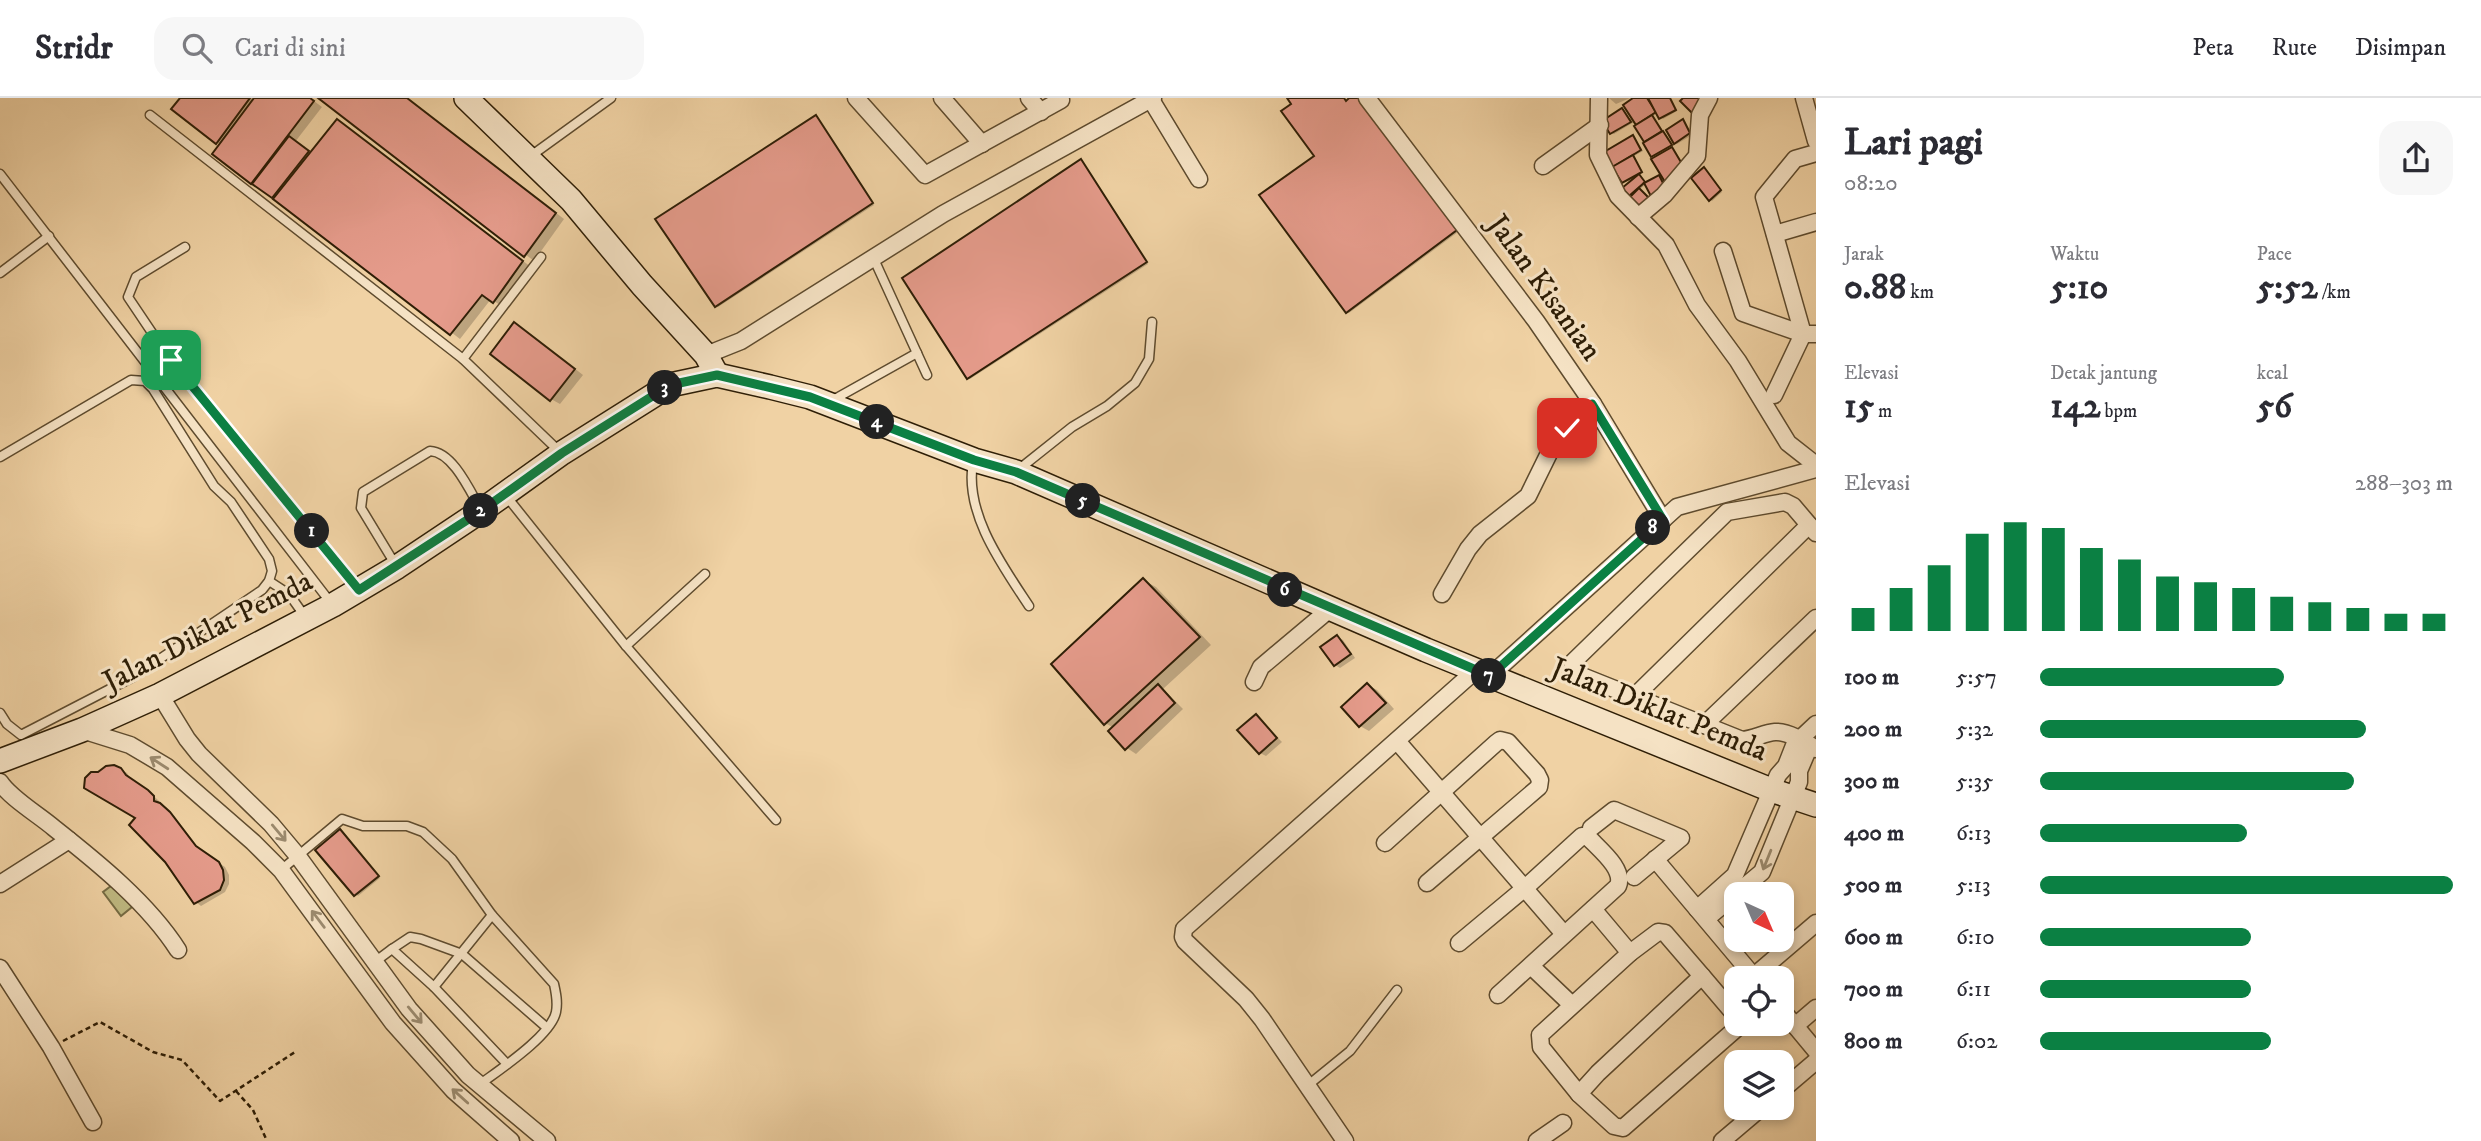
<!DOCTYPE html>
<html lang="id">
<head>
<meta charset="utf-8">
<style>
	body { margin:0; font-family:"IM FELL DW Pica",serif; background:#f7f7f7; color:#2b2b33; height:100vh; display:flex; flex-direction:column; font-size:26px; white-space:nowrap }
	* { box-sizing:border-box; margin:0 }
	p { font-size:23px; color:#7c7c81 }
	.icon { flex:none; width:38px; height:38px; fill:none; stroke:currentColor; stroke-width:2; stroke-linecap:round; stroke-linejoin:round }
	.map { position:relative; flex:1; overflow:hidden }
	.sheet { display:flex; flex-direction:column; background:#fff; width:665px }
	.sheet>* { flex:none }
	.needle { width:46px; rotate:136deg }
	.controls { position:absolute; left:1724px; top:784px; display:grid; gap:14px }
	.controls a { display:grid; place-items:center; width:70px; height:70px; border-radius:14px; background:#fff; box-shadow:0 4px 10px #0003; font-size:35px }
	.pin { position:absolute; display:grid; place-items:center; width:60px; height:60px; color:#fff; margin:-30px; border-radius:14px; box-shadow:0 4px 10px #0006 }
	.km { position:absolute; width:35px; height:35px; margin:-18px; border-radius:50%; background:#222; color:#fff; font-size:19px; line-height:35px; text-align:center }
	.round { display:grid; place-items:center; flex:none; width:74px; height:74px; border-radius:21px; background:#f7f7f7 }
	.overview { display:flex; align-items:center; justify-content:space-between; height:119px; padding:0 28px }
	h1 { font-size:38px; font-weight:700; line-height:52px }
	.metrics { display:grid; grid-template-columns:repeat(3,1fr); gap:10px; height:119px; padding:7px 28px }
	.metrics div { display:grid; align-content:center }
	.metrics b { font-size:35px; font-weight:700 }
	.metrics small { font-size:19px; font-weight:400 }
	.metrics p { font-size:19px }
	.chart { height:196px; padding:14px 28px }
	.chart p { display:flex; justify-content:space-between }
	.chart svg { width:100%; height:126px; margin-top:7px; stroke:#0b8043; stroke-width:6 }
	ul { padding:0 28px; list-style:none; font-size:23px }
	li { display:grid; grid-template-columns:112px 84px 1fr; align-items:center; height:52px }
	li i { height:18px; border-radius:9px; background:#0b8043 }
	header { display:flex; align-items:center; gap:42px; box-sizing:border-box; height:98px; padding:0 35px; background:#fff; border-bottom:2px solid #e1e1e2 }
	header strong { font-size:33px }
	nav { display:flex; gap:38px; margin-inline-start:auto; font-size:24px }
	.search { width:490px; height:63px; background:#f7f7f7; display:flex; align-items:center; gap:18px; box-sizing:border-box; padding:0 24px; border-radius:21px; color:#7c7c81; font-size:26px }
	main { display:flex; flex:1; min-height:0 }
	.map>svg:first-child { display:block }
</style>
</head>
<body>
<header>
<strong>Stridr</strong>
<div class="search"><svg class="icon" aria-label="search" viewBox="0 0 24 24"><circle cx="10" cy="10" r="6"/><path d="M15 15l6 6"/></svg>Cari di sini</div>
<nav><a>Peta</a><a>Rute</a><a>Disimpan</a></nav>
</header>
<main>
<div class="map">
<svg width="1816" height="1043" viewBox="0 0 1816 1043">
	<rect width="100%" height="100%" fill="#f0d2a4"/>
	<filter id="stains"><feTurbulence type="fractalNoise" baseFrequency=".00286" numOctaves="4"/><feColorMatrix values="0 0 0 0 .2 0 0 0 0 .09 0 0 0 0 .02 0 0 0 .5 -.17"/></filter>
	<radialGradient id="worn" r=".72"><stop offset=".6" stop-color="#630" stop-opacity="0"/><stop offset="1" stop-color="#630" stop-opacity=".3"/></radialGradient>
	<path fill="#bfba82" stroke="#766c44" stroke-width="2" d="M115 785 132 809 121 818 103 794Z"/>
	<g fill="#0003">
		<path d="M182 0H310L322 9 295 44 312 56 347 29 531 169 503 209 491 201 460 241 276 100 252 84 221 47 174 11Z"/>
		<path d="M321 0H406L564 121 534 163Z"/>
		<path d="M1289 0H1344L1347 4 1352 0H1359L1458 134 1349 215 1347 214 1316 58Z"/>
		<path d="M1609 0H1630L1616 6Z"/>
		<path d="M1637 0H1670L1677 13 1663 21 1658 15 1653 18 1673 48 1670 50 1674 52 1686 73 1653 58 1634 24 1614 36 1611 35 1622 12 1629 21 1632 20Z"/>
		<path d="M816 19 874 107 718 209 716 207Z"/>
		<path d="M1683 23 1692 37 1677 46 1675 45Z"/>
		<path d="M1633 39 1643 53 1634 58 1643 75 1638 78 1647 86 1659 79 1668 94 1657 102 1646 86 1640 91 1654 106 1643 117 1628 103 1632 99 1625 91 1635 82 1623 84 1606 54Z"/>
		<path d="M1082 63 1148 166 970 281 968 280Z"/>
		<path d="M1706 73 1722 94 1712 103 1710 101Z"/>
		<path d="M524 231 583 277 560 306 551 301Z"/>
		<path d="M1143 482 1156 489 1211 547 1163 591 1183 611 1136 656 1127 650 1114 630 1105 625Z"/>
		<path d="M1337 539 1343 542 1355 560 1340 570 1335 567Z"/>
		<path d="M1368 587 1377 592 1394 611 1369 633 1360 628Z"/>
		<path d="M1256 618 1282 644 1266 658 1260 655Z"/>
		<path d="M120 671 127 675 131 682 144 689 159 703V707L175 719 201 753 225 769 229 777V786L225 794 201 808 196 804 138 720Z"/>
		<path d="M342 734 380 780 358 798 318 752Z"/>
	</g>
	<g fill="#e59b8b" stroke="#2e1e06" stroke-width="2">
		<path d="M180 0H250L216 46 171 11Z"/>
		<path d="M254 0H310L314 3 251 86 212 56Z"/>
		<path d="M318 0H407L556 115 524 159Z"/>
		<path d="M1287 0H1344L1346 3 1349 0H1359L1457 132 1346 215 1259 97 1314 58 1281 13 1291 6Z"/>
		<path d="M1633 0H1647L1656 14 1636 27 1623 7Z"/>
		<path d="M1648 0H1670L1676 12 1659 21Z"/>
		<path d="M1683 0H1705L1693 16 1680 3Z"/>
		<path d="M1622 10 1631 24 1610 36 1602 23Z"/>
		<path d="M816 17 873 105 715 209 655 121Z"/>
		<path d="M1652 17 1662 33 1644 44 1634 28Z"/>
		<path d="M337 21 523 163 493 205 482 197 450 237 273 101Z"/>
		<path d="M1683 21 1690 35 1674 46 1666 32Z"/>
		<path d="M1663 33 1672 47 1651 59 1643 45Z"/>
		<path d="M1633 37 1641 52 1613 69 1604 54Z"/>
		<path d="M289 38 309 53 272 100 252 86Z"/>
		<path d="M1672 49 1685 71 1665 84 1651 61Z"/>
		<path d="M1633 57 1642 74 1622 85 1612 69Z"/>
		<path d="M1081 61 1147 164 967 281 902 180Z"/>
		<path d="M1704 69 1721 92 1709 103 1691 80Z"/>
		<path d="M1639 76 1645 84 1629 98 1622 90Z"/>
		<path d="M1659 77 1667 93 1653 102 1644 85Z"/>
		<path d="M1639 90 1653 104 1640 117 1626 103Z"/>
		<path d="M514 224 575 271 550 303 490 256Z"/>
		<path d="M1143 480 1200 539 1104 627 1051 566Z"/>
		<path d="M1337 537 1351 556 1334 568 1320 549Z"/>
		<path d="M1367 585 1386 605 1359 629 1341 609Z"/>
		<path d="M1158 586 1175 605 1125 652 1108 633Z"/>
		<path d="M1256 616 1277 640 1259 656 1237 632Z"/>
		<path d="M114 667 121 670 126 677 148 692 154 698V703L160 705 170 714 196 748 219 764 223 772 224 782 220 792 194 806 165 764 129 727 135 720 84 690 85 680 91 674H98L106 668Z"/>
		<path d="M340 731 379 778 354 798 315 752Z"/>
	</g>
	<g fill="none" stroke-linecap="round" stroke-linejoin="round">
		<g stroke="#5e4b2e" stroke-width="11">
			<g id="lane">
				<path d="M150 17 463 261 561 355"/>
				<path d="M528 60 611 0"/>
				<path d="M0 76 331 505"/>
				<path d="M185 149 136 179 128 199 171 263 357 488"/>
				<path d="M873 159 927 277"/>
				<path d="M0 175 49 138"/>
				<path d="M463 261 541 159"/>
				<path d="M833 302 917 255"/>
				<path d="M0 359 131 282 145 283 153 291 214 388 231 404 269 461 272 473 269 483 262 492 133 579 21 637 7 626 0 615"/>
				<path d="M973 364C964 415 1002 467 1029 508"/>
				<path d="M1018 372 1072 329 1107 308 1135 285 1149 261 1152 224"/>
				<path d="M507 399 626 548 776 722"/>
				<path d="M395 466 361 410 363 394 430 353C453 354 470 393 481 412"/>
				<path d="M269 483 289 496 306 520"/>
				<path d="M626 548 705 476"/>
				<path d="M281 772 342 721 363 728H407L423 734 452 761 492 817 434 889"/>
				<path d="M392 851 410 839 421 841 462 856 546 929"/>
				<path d="M376 863 392 851 434 889 507 966"/>
				<path d="M479 987C499 972 551 938 556 914 558 904 556 895 554 886L492 817"/>
				<path d="M1307 988 1350 953 1397 892"/>
			</g>
		</g>
		<g stroke="#5e4b2e" stroke-width="19">
			<g id="street">
				<path d="M856 0 925 77 1061 2"/>
				<path d="M942 0 982 46"/>
				<path d="M1029 0 1041 14"/>
				<path d="M1150 0 1199 81"/>
				<path d="M1367 0 1536 223 1593 306 1663 422"/>
				<path d="M1599 0 1598 57 1618 98 1666 147 1697 207 1738 263 1788 345 1816 367"/>
				<path d="M1804 0 1816 43"/>
				<path d="M1543 68 1600 27"/>
				<path d="M1638 119 1664 97 1697 58 1700 17 1709 0"/>
				<path d="M1775 136 1816 124"/>
				<path d="M1723 153 1743 215 1803 236H1816"/>
				<path d="M706 257 741 243 943 116 1153 0"/>
				<path d="M1774 297 1803 236 1764 99 1795 61 1816 55"/>
				<path d="M1816 435 1793 408 1785 404 1727 414 1573 564 1572 571 1577 576 1742 642C1754 641 1764 635 1775 634 1788 633 1805 644 1816 651"/>
				<path d="M1442 496 1468 451 1480 436 1528 398 1556 341 1593 306"/>
				<path d="M1490 578 1677 409 1816 371"/>
				<path d="M1254 584 1261 569 1330 511"/>
				<path d="M160 597 187 641 199 656 271 726 297 757 409 911 468 977 547 1043"/>
				<path d="M1634 599 1809 427"/>
				<path d="M1704 627 1816 520"/>
				<path d="M82 632 130 647 167 669 253 744 281 772 393 925 453 992 511 1043"/>
				<path d="M1800 641 1816 626"/>
				<path d="M1397 643 1564 836"/>
				<path d="M0 684C10 700 39 717 54 730 97 764 148 805 178 852"/>
				<path d="M1591 730 1614 712 1681 740 1634 779"/>
				<path d="M1385 745 1496 645 1500 642 1508 644 1537 676 1540 682 1539 689 1427 785"/>
				<path d="M1655 761 1755 880"/>
				<path d="M0 786 69 742"/>
				<path d="M1593 811 1630 855"/>
				<path d="M1697 811 1735 777 1778 677 1786 668 1797 640"/>
				<path d="M1706 821 1762 774 1799 684V673L1810 647"/>
				<path d="M1658 834 1665 835 1702 878 1598 975 1579 996 1541 949 1540 937 1630 855Z"/>
				<path d="M1459 845 1525 790 1582 738 1588 739C1599 751 1625 771 1618 788L1498 897"/>
				<path d="M1531 868 1572 907"/>
				<path d="M0 870 51 949 93 1024"/>
				<path d="M1702 878 1736 918"/>
				<path d="M1754 878 1816 825"/>
				<path d="M1782 912 1816 953"/>
				<path d="M1795 928 1816 910"/>
				<path d="M1782 992 1816 963"/>
				<path d="M1579 996 1614 1028 1623 1030 1737 930 1739 926"/>
				<path d="M1345 1043 1262 921 1246 901 1185 843 1183 839 1184 831 1476 572"/>
				<path d="M1537 1043 1563 1025"/>
				<path d="M1722 1043 1761 1010"/>
			</g>
		</g>
		<g stroke="#2e1e06" stroke-width="26">
			<g id="secondary">
				<path d="M466 0 571 102 642 187 706 257 717 277"/>
				<path d="M0 663 82 632 160 597 333 507 397 469 481 413 562 355 670 287 717 277 770 289 810 299 974 362 1016 374 1426 552 1771 692 1816 707"/>
			</g>
		</g>
		<g stroke="#2e1e06" stroke-width="2.5" stroke-dasharray="5 3.5" stroke-linecap="butt">
			<path d="M63 943 100 924 153 954 182 962 220 1003 295 954"/>
			<path d="M236 993 253 1012 267 1043"/>
		</g>
		<use href="#lane" stroke="#f5e2c4" stroke-width="8"/>
		<use href="#street" stroke="#f5e2c4" stroke-width="16"/>
		<use href="#secondary" stroke="#f5e2c4" stroke-width="23"/>
	</g>
	<defs><path id="oneway-shaft" d="M-6 0H5M1.5-3L5.5 0L1.5 3" fill="none" stroke-width="1.6" stroke-linecap="round" stroke-linejoin="round" transform="scale(1.75)"/></defs>
	<g stroke="#9b8a6e">
		<use href="#oneway-shaft" transform="translate(159 665) rotate(-147)"/>
		<use href="#oneway-shaft" transform="translate(279 735) rotate(50)"/>
		<use href="#oneway-shaft" transform="translate(1767 762) rotate(112)"/>
		<use href="#oneway-shaft" transform="translate(318 821) rotate(-127)"/>
		<use href="#oneway-shaft" transform="translate(415 917) rotate(50)"/>
		<use href="#oneway-shaft" transform="translate(460 998) rotate(-138)"/>
	</g>
	<g fill="none" stroke-linecap="round" stroke-linejoin="round">
		<g stroke="#fff" stroke-width="14">
			<path id="route" d="M171 262 359 492 481 413 562 355 670 287 717 277 810 299 974 362 1016 374 1490 578 1663 422 1592 306 1567 330"/>
		</g>
		<use href="#route" stroke="#0b8043" stroke-width="9"/>
	</g>
	<g text-anchor="middle" dominant-baseline="central" stroke-width="6" stroke-linejoin="round" paint-order="stroke">
		<g font-size="30" fill="#2e1e06" stroke="#f5e2c4">
			<text transform="translate(1544 190) rotate(54)">Jalan Kisanian</text>
			<text transform="translate(208 534) rotate(-27)">Jalan Diklat Pemda</text>
			<text transform="translate(1659 612) rotate(22)">Jalan Diklat Pemda</text>
		</g>
	</g>
	<rect width="100%" height="100%" filter="url(#stains)"/>
	<rect width="100%" height="100%" fill="url(#worn)"/>
</svg>
<div class="controls">
<a><svg class="needle" viewBox="-14 -14 28 28"><path d="M0-13l5 13h-10z" fill="#e53935"/><path d="M0 13l5-13h-10z" fill="#7c7c81"/></svg></a>
<a><svg class="icon" aria-label="locate" viewBox="0 0 24 24"><circle cx="12" cy="12" r="6"/><path d="M12 2v4M12 18v4M2 12h4M18 12h4"/></svg></a>
<a><svg class="icon" aria-label="layers" viewBox="0 0 24 24"><path d="M12 4l9 5-9 5-9-5zM3 14l9 5 9-5"/></svg></a>
</div>
<div class="pin" style="left:171px;top:262px;background:#1e9e55"><svg class="icon" aria-label="arrive" viewBox="0 0 24 24"><path d="M6 21V4h12l-3 4 3 4H6"/></svg></div>
<div class="pin" style="left:1567px;top:330px;background:#d93025"><svg class="icon" aria-label="check" viewBox="0 0 24 24"><path d="M5 12l5 5 9-10"/></svg></div>
<b class="km" style="left:312px;top:433px">1</b>
<b class="km" style="left:481px;top:413px">2</b>
<b class="km" style="left:665px;top:290px">3</b>
<b class="km" style="left:877px;top:324px">4</b>
<b class="km" style="left:1083px;top:403px">5</b>
<b class="km" style="left:1285px;top:492px">6</b>
<b class="km" style="left:1489px;top:578px">7</b>
<b class="km" style="left:1653px;top:430px">8</b>
</div>
<section class="sheet">
<div class="overview"><div><h1>Lari pagi</h1><p>08:20</p></div><a class="round"><svg class="icon" aria-label="share" viewBox="0 0 24 24"><path d="M12 15V3M7 8l5-5 5 5M5 13v7h14v-7"/></svg></a></div>
<div class="metrics">
<div><p>Jarak</p><b>0.88<small> km</small></b></div>
<div><p>Waktu</p><b>5:10</b></div>
<div><p>Pace</p><b>5:52<small> /km</small></b></div>
</div>
<div class="metrics">
<div><p>Elevasi</p><b>15<small> m</small></b></div>
<div><p>Detak jantung</p><b>142<small> bpm</small></b></div>
<div><p>kcal</p><b>56</b></div>
</div>
<div class="chart"><p><span>Elevasi</span>288–303 m</p>
<svg viewBox="0 0 160 44" preserveAspectRatio="none"><path d="M5 44V36M15 44V29M25 44V21M35 44V10M45 44V6M55 44V8M65 44V15M75 44V19M85 44V25M95 44V27M105 44V29M115 44V32M125 44V34M135 44V36M145 44V38M155 44V38"/></svg>
</div>
<ul>
<li><b>100 m</b>5:57<i style="width:59%"></i></li>
<li><b>200 m</b>5:32<i style="width:79%"></i></li>
<li><b>300 m</b>5:35<i style="width:76%"></i></li>
<li><b>400 m</b>6:13<i style="width:50%"></i></li>
<li><b>500 m</b>5:13<i style="width:100%"></i></li>
<li><b>600 m</b>6:10<i style="width:51%"></i></li>
<li><b>700 m</b>6:11<i style="width:51%"></i></li>
<li><b>800 m</b>6:02<i style="width:56%"></i></li>
</ul>
</section>
</main>
</body>
</html>
